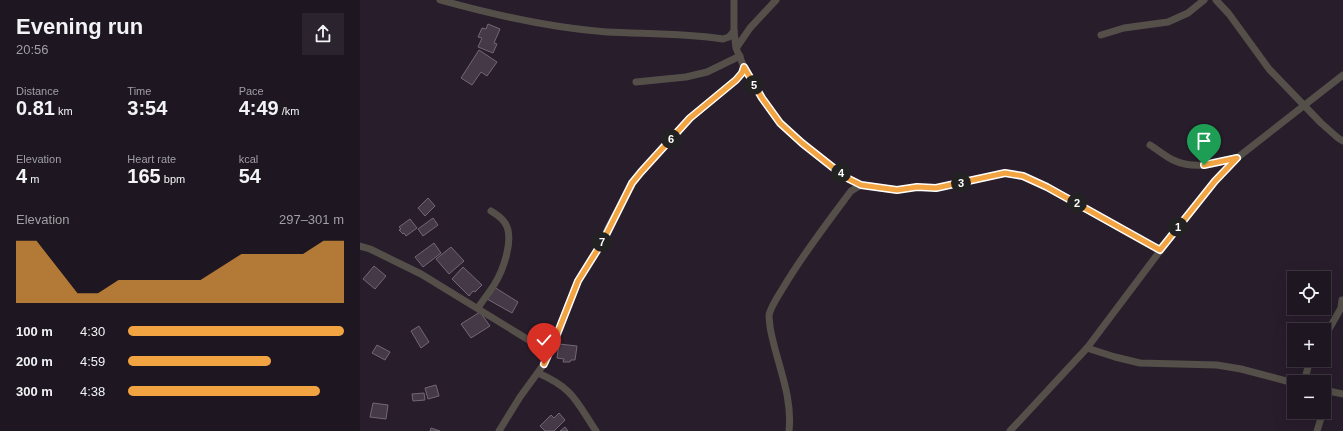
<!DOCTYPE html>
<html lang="en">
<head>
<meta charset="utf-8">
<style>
	body { margin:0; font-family:Helvetica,sans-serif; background:#2b232d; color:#f1f3f6; height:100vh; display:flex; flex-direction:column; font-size:15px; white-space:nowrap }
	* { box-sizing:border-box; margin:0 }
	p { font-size:13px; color:#a19fa5 }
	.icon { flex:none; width:22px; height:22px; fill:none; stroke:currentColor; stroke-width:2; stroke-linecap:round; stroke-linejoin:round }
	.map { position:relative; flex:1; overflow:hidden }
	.side { display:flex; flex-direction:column; background:#1e1620; width:360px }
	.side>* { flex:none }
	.fabs { position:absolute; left:927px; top:271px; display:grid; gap:8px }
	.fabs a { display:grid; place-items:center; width:44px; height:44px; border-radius:0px; background:#1e1620; box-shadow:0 4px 16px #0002,0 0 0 1px #3c353e; font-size:20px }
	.pin { position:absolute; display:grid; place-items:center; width:34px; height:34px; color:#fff; margin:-41px -17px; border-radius:50% 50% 50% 0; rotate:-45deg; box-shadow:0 0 4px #0007 }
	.pin .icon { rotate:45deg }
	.km { position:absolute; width:20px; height:20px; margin:-10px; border-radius:50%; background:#222; color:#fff; font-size:11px; line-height:20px; text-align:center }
	.round { display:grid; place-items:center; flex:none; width:42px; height:42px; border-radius:0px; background:#2b232d }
	.head { display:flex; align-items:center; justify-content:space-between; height:68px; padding:0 16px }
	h1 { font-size:22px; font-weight:600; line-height:30px }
	.stats { display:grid; grid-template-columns:repeat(3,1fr); gap:6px; height:68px; padding:4px 16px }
	.stats div { display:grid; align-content:center }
	.stats b { font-size:20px; font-weight:600 }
	.stats small { font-size:11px; font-weight:400 }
	.stats p { font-size:11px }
	.chart { height:112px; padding:8px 16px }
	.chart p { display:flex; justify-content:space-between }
	.chart svg { width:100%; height:72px; margin-top:4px; fill:#f3a442; opacity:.7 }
	ul { padding:0 16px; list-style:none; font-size:13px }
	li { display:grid; grid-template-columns:64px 48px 1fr; align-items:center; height:30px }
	li i { height:10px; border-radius:5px; background:#f3a442 }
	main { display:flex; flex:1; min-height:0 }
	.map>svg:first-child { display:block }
</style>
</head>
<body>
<main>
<section class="side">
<div class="head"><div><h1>Evening run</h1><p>20:56</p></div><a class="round"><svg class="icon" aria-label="share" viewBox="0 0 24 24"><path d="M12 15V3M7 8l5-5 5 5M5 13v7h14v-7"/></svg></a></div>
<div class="stats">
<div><p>Distance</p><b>0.81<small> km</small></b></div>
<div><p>Time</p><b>3:54</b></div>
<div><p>Pace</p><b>4:49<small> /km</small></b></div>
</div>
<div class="stats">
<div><p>Elevation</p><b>4<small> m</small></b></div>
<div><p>Heart rate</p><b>165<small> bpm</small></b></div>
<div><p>kcal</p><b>54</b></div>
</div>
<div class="chart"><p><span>Elevation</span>297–301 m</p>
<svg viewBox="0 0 160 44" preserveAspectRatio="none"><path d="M0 44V6L10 6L20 22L30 38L40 38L50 30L60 30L70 30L80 30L90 30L100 22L110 14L120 14L130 14L140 14L150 6L160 6V44z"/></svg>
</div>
<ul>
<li><b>100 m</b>4:30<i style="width:100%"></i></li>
<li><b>200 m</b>4:59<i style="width:66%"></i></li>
<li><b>300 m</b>4:38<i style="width:89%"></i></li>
</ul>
</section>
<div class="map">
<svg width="983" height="431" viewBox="0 0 983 431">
	<rect width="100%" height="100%" fill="#281d2b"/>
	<g fill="#453947" stroke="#736776">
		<path d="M128 24 140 29 134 43 137 44 133 53 118 47 122 38 118 37 122 28 126 29Z"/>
		<path d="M119 50 137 62 127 76 121 72 112 85 101 78Z"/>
		<path d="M68 198 75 206 65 216 58 208Z"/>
		<path d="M73 218 78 225 63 236 58 229Z"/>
		<path d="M50 219 57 228 46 236 44 233 43 234 39 230 41 229 39 227Z"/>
		<path d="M74 243 81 253 63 267 55 257Z"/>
		<path d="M91 247 104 261 89 274 76 259Z"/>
		<path d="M14 266 26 276 15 289 3 279Z"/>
		<path d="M103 267 122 285 115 292 113 291 109 296 92 279Z"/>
		<path d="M134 287 158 302 152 313 127 299Z"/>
		<path d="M120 312 130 326 111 338 101 324Z"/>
		<path d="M59 326 69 342 61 348 51 331Z"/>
		<path d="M199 344 217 346 215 360H211L210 362H203L204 359 197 358Z"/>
		<path d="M17 345 30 352 25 360 12 353Z"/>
		<path d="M76 385 79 396 68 399 65 388Z"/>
		<path d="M64 393 65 400 53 401 52 394Z"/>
		<path d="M13 403 28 405 26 419 10 417Z"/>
		<path d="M199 413 205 420 194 431H185L180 426 191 415 194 418Z"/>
		<path d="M205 427 208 431H200Z"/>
		<path d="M71 428 80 431H70Z"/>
	</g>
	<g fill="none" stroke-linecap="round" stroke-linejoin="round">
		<g stroke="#554f49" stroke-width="7">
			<path d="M80 0C134 15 190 28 247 32 286 34 324 33 363 39L369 37 374 31"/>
			<path d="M374 0V31L376 48 384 67 402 98 421 123 442 143 485 177 501 185 537 190 557 187 576 188 645 173 663 176 687 187 800 251"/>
			<path d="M856 0 869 14 909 69 961 123 978 138 983 141"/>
			<path d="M741 35 764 28 808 22 828 13 844 0"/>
			<path d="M377 47 390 28 416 0"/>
			<path d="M276 82 326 77 347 72 380 56"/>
			<path d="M790 145C798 150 805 156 813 160 834 170 856 164 877 158"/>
			<path d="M0 246 10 249 61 274 190 353"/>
			<path d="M118 308C123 300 129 293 134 285 143 271 155 238 145 223 142 218 136 214 131 211"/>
			<path d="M964 338 981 308 982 300"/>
			<path d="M727 348 755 357 780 363 857 365 881 369 934 383"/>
			<path d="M178 373C213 388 216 401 236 431"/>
			<path d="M944 382 950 360"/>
			<path d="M964 390 983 394"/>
			<path d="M964 408 967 391"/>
			<path d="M139 431 160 397 184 364 194 342 218 281 243 241 248 228 273 183 281 172 330 118 376 80 382 73 384 67"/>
			<path d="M429 431C433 395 416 362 410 327 410 324 409 319 409 315 411 306 418 296 423 288 443 254 467 223 491 191L501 185"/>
			<path d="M650 431 727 348 800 251 855 181 877 158 983 75"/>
			<path d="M957 431 963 412"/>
		</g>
	</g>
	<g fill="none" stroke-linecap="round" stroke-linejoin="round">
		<g stroke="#fff" stroke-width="8">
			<path id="route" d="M184 364 194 342 218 281 243 241 272 183 281 172 330 118 376 80 382 73 384 67 402 98 420 123 442 143 485 177 501 185 537 190 557 187 576 188 645 173 663 176 687 187 800 250 855 181 877 158 844 165"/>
		</g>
		<use href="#route" stroke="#f3a442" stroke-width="5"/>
	</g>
</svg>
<div class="fabs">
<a><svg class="icon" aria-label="locate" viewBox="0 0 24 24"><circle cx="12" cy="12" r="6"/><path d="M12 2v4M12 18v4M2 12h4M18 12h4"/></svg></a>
<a>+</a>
<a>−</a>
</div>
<div class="pin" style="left:844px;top:165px;background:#1e9e55"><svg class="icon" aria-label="arrive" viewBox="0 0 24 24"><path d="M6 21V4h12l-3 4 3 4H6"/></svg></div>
<div class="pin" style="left:184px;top:364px;background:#d93025"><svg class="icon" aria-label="check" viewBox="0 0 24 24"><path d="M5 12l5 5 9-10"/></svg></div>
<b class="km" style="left:818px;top:227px">1</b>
<b class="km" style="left:717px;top:203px">2</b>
<b class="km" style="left:601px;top:183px">3</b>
<b class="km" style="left:481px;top:173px">4</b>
<b class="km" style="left:394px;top:85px">5</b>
<b class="km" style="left:311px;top:139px">6</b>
<b class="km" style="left:242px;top:242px">7</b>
</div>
</main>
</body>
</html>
